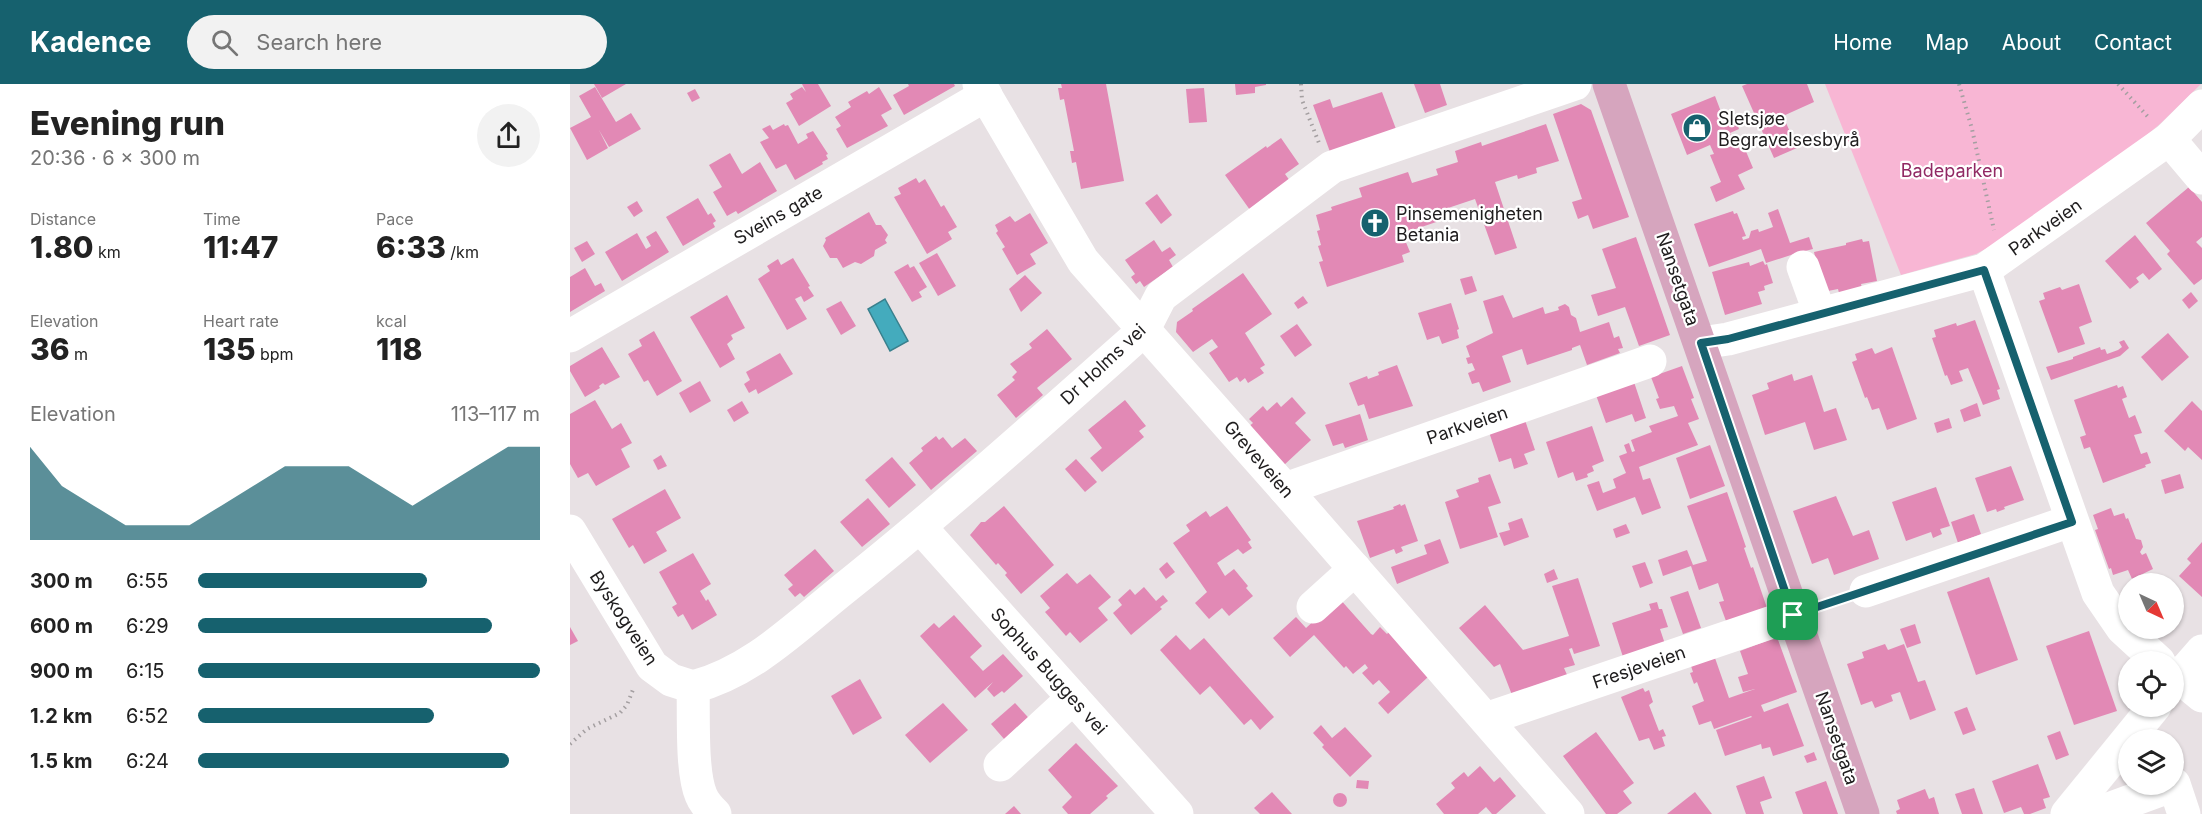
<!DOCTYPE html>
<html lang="en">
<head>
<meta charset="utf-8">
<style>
	body { margin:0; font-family:Inter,sans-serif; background:#f2f2f2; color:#222; height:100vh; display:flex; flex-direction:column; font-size:22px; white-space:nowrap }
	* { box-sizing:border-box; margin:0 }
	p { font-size:20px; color:#767676 }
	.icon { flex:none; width:33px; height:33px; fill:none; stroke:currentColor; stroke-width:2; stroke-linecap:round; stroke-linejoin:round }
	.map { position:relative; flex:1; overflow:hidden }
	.panel { display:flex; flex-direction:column; background:#fff; width:570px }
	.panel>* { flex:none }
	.needle { width:39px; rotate:136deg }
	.tools { position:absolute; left:1548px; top:489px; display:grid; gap:12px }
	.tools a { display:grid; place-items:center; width:66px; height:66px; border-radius:50%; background:#fff; box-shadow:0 2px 4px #0004; font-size:30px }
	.pin { position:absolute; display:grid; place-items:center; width:51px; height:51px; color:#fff; margin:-26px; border-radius:12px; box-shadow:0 3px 9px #0006 }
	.round { display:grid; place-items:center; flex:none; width:63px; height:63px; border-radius:32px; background:#f2f2f2 }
	.summary { display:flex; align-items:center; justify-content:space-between; height:102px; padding:0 30px }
	h1 { font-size:33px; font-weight:800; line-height:45px }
	.metrics { display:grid; grid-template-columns:repeat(3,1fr); gap:9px; height:102px; padding:6px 30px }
	.metrics div { display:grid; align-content:center }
	.metrics b { font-size:30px; font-weight:800 }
	.metrics small { font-size:16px; font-weight:400 }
	.metrics p { font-size:16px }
	.chart { height:168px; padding:12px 30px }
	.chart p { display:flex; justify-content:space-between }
	.chart svg { width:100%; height:108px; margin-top:6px; fill:#16616e; opacity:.7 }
	ul { padding:0 30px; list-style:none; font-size:20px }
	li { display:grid; grid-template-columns:96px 72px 1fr; align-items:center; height:45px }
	li i { height:15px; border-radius:8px; background:#16616e }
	header { display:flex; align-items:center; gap:36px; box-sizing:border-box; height:84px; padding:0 30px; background:#16616e; color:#fff }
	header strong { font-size:28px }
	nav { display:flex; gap:33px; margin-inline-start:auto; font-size:21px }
	.search { width:420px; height:54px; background:#f2f2f2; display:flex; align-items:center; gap:15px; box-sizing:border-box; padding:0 21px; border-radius:33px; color:#767676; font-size:22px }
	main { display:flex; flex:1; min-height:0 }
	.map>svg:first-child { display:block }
</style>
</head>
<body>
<header>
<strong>Kadence</strong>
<div class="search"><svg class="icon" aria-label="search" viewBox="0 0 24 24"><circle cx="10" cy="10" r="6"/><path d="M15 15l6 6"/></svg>Search here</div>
<nav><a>Home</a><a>Map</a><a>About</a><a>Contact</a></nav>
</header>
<main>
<section class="panel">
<div class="summary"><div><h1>Evening run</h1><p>20:36 · 6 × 300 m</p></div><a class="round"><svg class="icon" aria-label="share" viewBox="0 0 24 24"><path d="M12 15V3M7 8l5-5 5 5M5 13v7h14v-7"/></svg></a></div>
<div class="metrics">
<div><p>Distance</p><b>1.80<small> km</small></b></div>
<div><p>Time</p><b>11:47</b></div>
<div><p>Pace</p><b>6:33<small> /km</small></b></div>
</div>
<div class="metrics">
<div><p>Elevation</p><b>36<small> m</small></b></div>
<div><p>Heart rate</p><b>135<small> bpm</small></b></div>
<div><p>kcal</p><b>118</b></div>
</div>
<div class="chart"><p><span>Elevation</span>113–117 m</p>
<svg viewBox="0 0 160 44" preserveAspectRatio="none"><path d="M0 44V6L10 22L20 30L30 38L40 38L50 38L60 30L70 22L80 14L90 14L100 14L110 22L120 30L130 22L140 14L150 6L160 6V44z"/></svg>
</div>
<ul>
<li><b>300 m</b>6:55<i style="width:67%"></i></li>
<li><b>600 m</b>6:29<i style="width:86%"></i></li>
<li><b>900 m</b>6:15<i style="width:100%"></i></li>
<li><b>1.2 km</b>6:52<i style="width:69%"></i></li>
<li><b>1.5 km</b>6:24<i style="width:91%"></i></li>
</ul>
</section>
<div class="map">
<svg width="1632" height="730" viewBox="0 0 1632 730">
	<rect width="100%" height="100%" fill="#e8e1e4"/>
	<path fill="#f8b6d4" d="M1255 0H1631L1591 39 1550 74 1436 154 1406 170 1331 191Z"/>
	<path fill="#44abbd" stroke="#39808d" stroke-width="1.5" d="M315 215 338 257 320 267 298 225Z"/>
	<g fill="#e289b5">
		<path d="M24 0H56L32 14Z"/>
		<path d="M232 0H248L261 22 229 42 216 19 223 15 220 10 232 3 236 8Z"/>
		<path d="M338 0H384L385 2 334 31 323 11 339 2Z"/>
		<path d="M491 0H536L554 97 511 105 506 78 502 79 500 67H504L494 15 490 16 488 4H492Z"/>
		<path d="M665 0H696V1L685 3V9L666 11Z"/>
		<path d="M844 0H870L877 21 855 29Z"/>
		<path d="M1177 0H1237L1244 18 1213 32 1227 64 1204 74 1172 2Z"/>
		<path d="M25 3 46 38 61 29 71 45 39 63 29 46 38 64 17 76 0 44 21 33 9 12Z"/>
		<path d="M309 3 322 25 311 31 318 42 277 64 266 45 271 42 265 33 281 23 278 18 297 7 299 10Z"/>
		<path d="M634 4 637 38 619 39 616 5Z"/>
		<path d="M125 5 130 14 122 18 117 9Z"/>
		<path d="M812 8 826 45 760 68 743 21 760 15 763 24Z"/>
		<path d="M1145 12 1156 41 1166 37 1169 45 1160 49 1161 51 1156 54 1159 63 1172 58 1183 84 1168 91 1175 105 1146 118 1140 103 1164 92 1151 98 1140 71 1144 70 1140 61 1117 71 1101 30Z"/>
		<path d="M1011 20 1021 26 1059 133 1023 145 1018 131 1008 135 1002 118 1012 115 983 30Z"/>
		<path d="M214 40 215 42 218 41 228 60 238 54 236 50 243 47 258 70 256 71 258 75 252 78 253 80 225 96 216 80 206 85 190 58 199 54 192 45 200 41 203 46Z"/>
		<path d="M976 40 989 77 966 84 967 89 948 95 947 91 925 98 947 164 925 171 905 115 878 124 881 133 825 152 828 158 835 156 840 168 832 171 834 178 757 203 749 178 753 177 748 162 751 161 747 147 750 146 746 131 762 126 761 123 792 113 789 104 838 88 842 99 868 91 866 85 888 78 885 67 911 58 912 62Z"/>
		<path d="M711 54 729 80 715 90 720 97 680 126 655 91 696 62 697 64Z"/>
		<path d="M160 69 172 90 190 78 207 107 168 130 166 127 157 132 143 108 152 103 139 81Z"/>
		<path d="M346 94 349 99 355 95 371 123 374 121 387 143 378 148 382 155 357 170 324 113 331 110 328 104Z"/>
		<path d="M1619 103 1632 118V153L1626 158 1632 164V195L1624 201 1597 170 1600 167 1576 139Z"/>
		<path d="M587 110 602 131 591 140 575 119Z"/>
		<path d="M128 114 138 131 141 129 146 137 143 139 145 143 113 162 96 133Z"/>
		<path d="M67 117 73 127 64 133 57 123Z"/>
		<path d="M1208 125 1220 159 1239 153 1243 165 1235 167 1238 173 1226 177 1224 170 1196 179 1191 165 1139 183 1124 140 1163 127 1164 130 1167 129 1176 152 1172 153 1173 156 1179 154 1181 147 1188 145 1189 148 1203 143 1198 129Z"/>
		<path d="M299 128 306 141H311L318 151 315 156 317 159 305 166 304 172 291 180 285 178 273 184 267 174H260L253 162 256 156 255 154Z"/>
		<path d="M460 129 478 159 460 170 466 180 447 191 432 165 435 163 426 149 428 147 425 141 440 132 445 138Z"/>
		<path d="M86 147 99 168 52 197 35 168 67 149 76 165 81 162 76 153Z"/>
		<path d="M1565 151 1592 185 1579 196 1573 189 1566 194 1569 198 1560 205 1535 177Z"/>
		<path d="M1066 153 1100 251 1069 262 1055 223 1028 232 1021 211 1046 204 1032 165Z"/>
		<path d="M1292 155 1293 158 1299 157 1307 197 1291 200 1292 204 1269 209 1268 205 1253 208 1244 168 1276 161V159Z"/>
		<path d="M584 156 592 168 600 163 606 171 599 176 603 183 574 203 570 197 566 200 561 193 565 190 555 176Z"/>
		<path d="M17 157 25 170 12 178 4 164Z"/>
		<path d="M367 169 386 202 368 212 349 179Z"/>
		<path d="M223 174 240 202 238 203 244 212 234 218 231 212 225 215 237 235 217 246 188 195 200 187 197 182 208 175 211 181Z"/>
		<path d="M1193 177 1195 181 1197 180 1203 199 1194 202 1195 206 1188 208 1192 220 1155 231 1142 188 1179 178 1180 182Z"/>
		<path d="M338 180 340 184 344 182 357 203 349 208 352 213 342 218 324 188Z"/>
		<path d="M15 184 25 202 31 199 35 207 0 228V193Z"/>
		<path d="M673 189 702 230 675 249 695 281 690 284 694 289 678 299 675 294 670 298 667 293 659 298 639 269 648 263 642 255 623 268 606 248 607 238 623 227 622 225Z"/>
		<path d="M455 191 472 209 451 228 439 205Z"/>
		<path d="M902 192 907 207 895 211 890 195Z"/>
		<path d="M1509 200 1522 238 1509 243 1515 260 1488 269 1469 217 1475 215 1473 209 1490 203 1492 206Z"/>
		<path d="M1621 208 1628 217 1619 225 1612 216Z"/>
		<path d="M157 211 175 244 161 251 163 255 157 260 165 275 150 284 120 233Z"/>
		<path d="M933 211 943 234 973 223 975 230 989 226 988 223 995 220 999 223 1001 231 1006 234 1010 248 1039 238 1044 254 1049 252 1053 264 1048 265 1050 269 1017 281 1010 261 1002 264V266L957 281 952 265 932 272 941 298 913 308 909 298 902 300 898 289 905 286 902 279 898 280 896 274 900 273 896 262 923 249 913 217Z"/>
		<path d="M733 212 738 219 728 225 724 219Z"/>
		<path d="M271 217 286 242 271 251 256 225Z"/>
		<path d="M881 219 889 245 887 246 889 254 872 260 869 252 857 256 848 229Z"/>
		<path d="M1405 236 1430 305 1427 306 1430 315 1413 321 1398 284 1389 287 1393 297 1381 301 1377 291 1375 292 1362 254 1366 253 1364 246 1386 239 1387 242Z"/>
		<path d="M727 240 742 261 725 273 710 252Z"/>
		<path d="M477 245 502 275 467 304 473 311 446 334 427 311 445 296 442 293 447 288 440 280 462 264 459 260Z"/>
		<path d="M84 247 112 297 87 312 78 296 74 298 58 270 72 262 69 256Z"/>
		<path d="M1598 249 1619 273 1592 297 1571 273Z"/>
		<path d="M1554 256 1559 264 1550 272 1481 296 1476 283 1500 276 1503 275V273L1530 263 1531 266 1535 265 1537 270 1548 266 1552 263 1549 258Z"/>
		<path d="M32 263 50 293 35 301 33 299 29 302 30 304 15 313 0 287V282Z"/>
		<path d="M1322 263 1347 335 1317 346 1309 324 1302 326 1297 313 1295 314 1282 278 1287 276 1285 270 1302 264 1305 270Z"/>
		<path d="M210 269 223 290 188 310 186 305 179 309 174 300 180 296 176 288Z"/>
		<path d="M827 281 843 322 799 335 794 320 788 322 779 299 797 292 798 295 809 291 808 288Z"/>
		<path d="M1112 282 1124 314 1121 315 1129 335 1118 339 1128 361 1069 383 1073 396 1080 394 1091 424 1072 431 1065 413 1027 427 1017 401 1029 397 1033 409 1046 404 1043 395 1056 389 1049 372 1057 369 1054 361 1059 359 1062 368 1065 367 1061 356 1082 348 1079 342 1108 332 1104 322 1090 325 1086 315 1089 314 1081 293Z"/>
		<path d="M1222 290 1224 297 1242 291 1254 328 1266 324 1277 356 1244 366 1235 338 1195 351 1182 311 1199 305 1197 299Z"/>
		<path d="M130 297 141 317 120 329 109 309Z"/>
		<path d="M1064 298 1076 334 1065 338 1062 330 1036 339 1026 311Z"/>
		<path d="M1547 301 1548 304 1553 302 1557 313 1552 315 1559 334 1565 331 1572 349 1564 351 1571 370 1577 368 1581 379 1575 381 1576 383 1533 399 1520 363 1514 365 1510 353 1516 351 1504 316Z"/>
		<path d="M722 313 736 329 725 339 741 356 713 382 678 343 683 339 679 335 693 322 697 327 707 318 711 323Z"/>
		<path d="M25 316 42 345 51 339 62 359 51 365 60 383 26 402 18 389 8 394 0 380V330Z"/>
		<path d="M555 316 576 342 569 347 574 353 532 388 520 374 532 364 518 346Z"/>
		<path d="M172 317 179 329 164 338 157 326Z"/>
		<path d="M1622 317 1632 327V376L1618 363 1615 367 1594 347Z"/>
		<path d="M1407 319 1411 332 1394 338 1390 326Z"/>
		<path d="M790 330 798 356 775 364 773 359 763 362 755 341Z"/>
		<path d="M1379 334 1382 344 1367 349 1364 339Z"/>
		<path d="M955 336 965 366 954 370 958 380 944 385 941 374 929 378 919 348Z"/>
		<path d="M1022 342 1034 377 1022 382 1024 387 1017 390 1018 393 1006 397 1003 388 988 394 976 358Z"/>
		<path d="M366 352 369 356 373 353 382 364 395 354 407 367 361 406 339 379 353 367 351 364Z"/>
		<path d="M1140 361 1155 402 1120 415 1106 374Z"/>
		<path d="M91 371 97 382 88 386 83 376Z"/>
		<path d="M322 373 346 401 319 424 295 396Z"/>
		<path d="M506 375 527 398 515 408 495 385Z"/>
		<path d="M1441 382 1454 416 1434 423 1435 425 1427 428 1426 425 1417 428 1405 394Z"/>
		<path d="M920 390 931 419 918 423 928 453 890 465 875 418 889 413 886 406 909 398 908 394Z"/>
		<path d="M1610 390 1614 404 1595 410 1591 396Z"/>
		<path d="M1366 403 1380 442 1370 445 1372 450 1363 454 1361 448 1336 457 1322 418Z"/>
		<path d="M95 405 111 434 86 448 97 467 74 480 63 461 59 464 42 435Z"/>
		<path d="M1157 408 1176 463 1174 464 1181 484 1183 483 1197 524 1156 537 1149 518 1154 517 1148 499 1129 506 1121 482 1093 492 1088 476 1117 466 1123 481 1137 477 1117 422Z"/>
		<path d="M1266 412 1283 452 1299 446 1309 475 1264 491 1258 474 1242 480 1223 427Z"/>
		<path d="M298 414 320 440 292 463 270 438Z"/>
		<path d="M830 420 831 422 835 420 848 457 831 463 833 467 826 470 824 465 800 474 787 437 824 425 823 423Z"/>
		<path d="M434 422 484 481 451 510 435 491 437 489 428 479 426 481 400 451 411 438H415Z"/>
		<path d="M657 422 681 456 678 458 682 464 673 470 668 465 647 479 655 492 664 485 678 502 676 504 683 512 659 532 652 524 639 535 625 519 637 508 603 459 620 447 616 441 636 427 640 433Z"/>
		<path d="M1541 424 1544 432 1554 429 1556 435 1558 434 1566 455 1571 456 1573 463 1570 468 1572 471 1576 469 1583 485 1562 495 1558 486 1543 491 1541 484 1539 485 1525 446 1528 445 1523 431Z"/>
		<path d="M1404 430 1411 450 1388 459 1381 438Z"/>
		<path d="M952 434 959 453 934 462 929 449 940 446 938 439Z"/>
		<path d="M1056 440 1060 449 1046 454 1043 445Z"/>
		<path d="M870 455 879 479 827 500 821 483 857 470 854 461Z"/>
		<path d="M1632 458V513L1609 492 1621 479 1617 475Z"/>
		<path d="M245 465 264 487 234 513 230 509 225 513 218 505 223 501 214 491Z"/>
		<path d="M123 469 141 500 130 507 136 517 138 515 147 531 122 546 113 530 108 533 102 523 107 520 89 488Z"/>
		<path d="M597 478 605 488 596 495 589 485Z"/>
		<path d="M1075 478 1083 499 1070 504 1062 482Z"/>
		<path d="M984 485 988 495 977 499 974 490Z"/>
		<path d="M497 489 507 500 520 490 541 513 528 524 538 536 510 559 500 548 496 552 475 528 480 524 470 512Z"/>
		<path d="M1419 493 1448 576 1406 591 1377 508Z"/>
		<path d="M1008 494 1030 562 1004 570 1002 564 999 565 1005 581 994 584 998 593 942 611 930 580 924 583 889 544 915 521 953 566 999 552 982 502Z"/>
		<path d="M574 503 586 517 593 511 598 517 590 523 592 525 561 551 543 529 552 521 548 516 560 505 565 511Z"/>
		<path d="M1118 507 1131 544 1113 550 1100 513Z"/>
		<path d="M769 514 801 550 803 551 810 543 817 550 819 548 858 593 818 630 808 619 820 608 809 596 803 601 792 589 798 584 795 580 783 590 776 582 774 584 744 551 720 573 703 554 726 533 736 544Z"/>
		<path d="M1087 518 1089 525H1092L1098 543 1090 545 1095 560 1053 573 1042 539 1081 526 1079 520Z"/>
		<path d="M384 531 412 562 400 573 413 587 433 570 453 592 434 609 432 607 424 613 417 605 423 598 405 614 350 552 364 539 369 544Z"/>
		<path d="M1345 540 1351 559 1337 564 1330 545Z"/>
		<path d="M0 543 8 557 0 561Z"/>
		<path d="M1519 547 1547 627 1504 641 1476 562Z"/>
		<path d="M606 551 620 566 634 554 704 633 690 646 681 635 674 641 640 602 630 611 590 566Z"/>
		<path d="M1207 553 1227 608 1191 621 1194 628 1218 619 1234 662 1203 672 1200 663 1192 665 1191 660 1155 672 1146 646 1182 633 1181 632 1144 645 1141 637 1129 641 1122 622 1134 617 1127 598 1124 600 1120 589 1123 588 1121 582 1145 574 1159 614 1185 605 1173 608 1168 593 1178 590 1170 567Z"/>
		<path d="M1315 560 1318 566 1334 560 1348 598 1355 596 1366 626 1340 636 1330 608 1321 611 1323 617 1305 624 1302 617 1291 621 1277 580 1294 574 1292 568Z"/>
		<path d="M290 595 312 634 283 651 261 612Z"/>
		<path d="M1073 604 1075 608 1079 606 1083 618 1079 621 1089 647 1093 645 1096 652 1092 653 1095 662 1084 666 1079 654 1069 657 1051 613Z"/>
		<path d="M373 619 398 646 360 679 335 651Z"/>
		<path d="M445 619 465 641 441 663 421 640Z"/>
		<path d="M1397 623 1406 646 1393 651 1384 628Z"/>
		<path d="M751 641 762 654 775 643 802 672 780 693 752 663 754 661 743 649Z"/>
		<path d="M1490 647 1499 671 1486 676 1477 652Z"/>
		<path d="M1026 648 1064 699 1053 707 1062 719 1047 730H1036L993 672Z"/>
		<path d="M506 659 548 702 536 712 538 714 520 730H498L492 723 502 713 478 686Z"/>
		<path d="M1244 668 1247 676 1237 679 1234 672Z"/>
		<path d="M1468 680 1480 713 1473 715 1476 724 1460 730H1454L1451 723 1434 729 1422 697Z"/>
		<path d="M910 682 924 698 930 693 946 712 926 730H922L916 723 908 730H874L866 720 885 704 881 699 894 688 898 693Z"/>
		<path d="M1194 692 1202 714 1190 718 1194 730H1176L1166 702Z"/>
		<path d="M787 696 799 697 798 705 786 704Z"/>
		<path d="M1256 697 1268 730H1233L1225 708Z"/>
		<path d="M1404 704 1413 730H1392L1385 710Z"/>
		<path d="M1355 705 1359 715 1364 713 1369 730H1327L1326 727 1330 725 1327 716Z"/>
		<path d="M702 708 722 730H690L684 724Z"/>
		<path d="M1125 708 1142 730H1097Z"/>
		<circle cx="770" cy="716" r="7"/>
		<path d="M444 722 451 730H435Z"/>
	</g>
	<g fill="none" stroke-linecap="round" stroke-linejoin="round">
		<g stroke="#a49fa1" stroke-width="4" stroke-dasharray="1.5 4.5" stroke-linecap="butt">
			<path d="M731 0 732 16 749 59"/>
			<path d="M1389 0 1402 45 1424 146"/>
			<path d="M1548 0 1580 35"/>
			<path d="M1251 522 1270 516"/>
			<path d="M0 660 17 645 50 629 57 621 64 603"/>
		</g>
		<g stroke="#fff" stroke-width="33">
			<path d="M409 0 513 177 715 405 998 730"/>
			<path d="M1599 55 1632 94"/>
			<path d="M1233 183 1250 230"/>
			<path d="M1414 186 1528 509 1552 544 1589 578"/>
			<path d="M0 252 416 11"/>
			<path d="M1131 259 1158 255 1414 186 1599 55 1632 22"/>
			<path d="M715 405 1080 277"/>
			<path d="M351 444 607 730"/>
			<path d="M0 447 82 582 101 596 123 603"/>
			<path d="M1296 507 1501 437"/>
			<path d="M743 523 785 485"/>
			<path d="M1604 589 1632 612"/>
			<path d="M1604 599 1632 567"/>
			<path d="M123 603C181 588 225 544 271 507 375 424 474 335 573 247L591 212 762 83 1005 0"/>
			<path d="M123 603C124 631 121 687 131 711 134 719 140 725 145 730"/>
			<path d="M916 635 1223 531"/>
			<path d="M430 681 503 614"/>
			<path d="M1604 700 1614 730"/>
			<path d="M1497 730 1585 622"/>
			<path d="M1525 730 1604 701"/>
		</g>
		<path stroke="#d6a5be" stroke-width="33" d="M1039 0 1293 730"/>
	</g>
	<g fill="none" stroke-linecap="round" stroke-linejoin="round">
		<g stroke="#fff" stroke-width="12">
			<path id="route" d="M1414 186 1502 438 1223 531 1131 259 1158 255Z"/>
		</g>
		<use href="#route" stroke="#16616e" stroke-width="8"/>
	</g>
	<defs>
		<g id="shop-disc" transform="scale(1.5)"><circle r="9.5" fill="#16616e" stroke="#fff"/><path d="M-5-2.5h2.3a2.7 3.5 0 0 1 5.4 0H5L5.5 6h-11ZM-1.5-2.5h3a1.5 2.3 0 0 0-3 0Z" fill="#fff"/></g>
		<g id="church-disc" transform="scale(1.5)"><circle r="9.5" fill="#16616e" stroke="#fff"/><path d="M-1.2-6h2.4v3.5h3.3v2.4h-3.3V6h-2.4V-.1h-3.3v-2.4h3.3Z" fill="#fff"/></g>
	</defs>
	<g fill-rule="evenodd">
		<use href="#shop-disc" x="1127" y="44"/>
		<use href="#church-disc" x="805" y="139"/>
	</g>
	<g text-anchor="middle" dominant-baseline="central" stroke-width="4.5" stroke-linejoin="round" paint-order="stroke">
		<g font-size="18" fill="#1f1d1e" stroke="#fff" text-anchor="start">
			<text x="1148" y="34">Sletsjøe<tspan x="1148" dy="21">Begravelsesbyrå</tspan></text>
			<text x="826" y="129">Pinsemenigheten<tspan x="826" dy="21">Betania</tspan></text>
		</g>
		<g font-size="18" fill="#912964" stroke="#fff">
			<text x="1382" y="86">Badeparken</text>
		</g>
		<g font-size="18" fill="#1f1d1e" stroke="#fff">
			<text transform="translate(208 131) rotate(-30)">Sveins gate</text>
			<text transform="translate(1475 143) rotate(-35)">Parkveien</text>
			<text transform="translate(1108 195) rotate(71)">Nansetgata</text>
			<text transform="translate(533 280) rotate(-43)">Dr Holms vei</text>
			<text transform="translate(897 341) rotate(-19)">Parkveien</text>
			<text transform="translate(689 375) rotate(49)">Greveveien</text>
			<text transform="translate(54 534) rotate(57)">Byskogveien</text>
			<text transform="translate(1069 583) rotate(-19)">Fresjeveien</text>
			<text transform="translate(479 587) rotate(48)">Sophus Bugges vei</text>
			<text transform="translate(1267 654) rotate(71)">Nansetgata</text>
		</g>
	</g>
</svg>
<div class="tools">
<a><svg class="needle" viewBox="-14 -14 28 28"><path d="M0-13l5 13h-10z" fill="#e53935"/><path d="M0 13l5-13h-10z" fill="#767676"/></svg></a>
<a><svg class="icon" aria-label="locate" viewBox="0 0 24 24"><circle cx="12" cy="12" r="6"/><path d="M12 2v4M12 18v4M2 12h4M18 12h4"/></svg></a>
<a><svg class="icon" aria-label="layers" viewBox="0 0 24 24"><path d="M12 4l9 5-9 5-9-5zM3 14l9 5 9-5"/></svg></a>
</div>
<div class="pin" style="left:1223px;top:531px;background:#1e9e55"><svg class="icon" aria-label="arrive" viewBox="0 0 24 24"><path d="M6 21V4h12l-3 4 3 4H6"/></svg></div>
</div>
</main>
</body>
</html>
